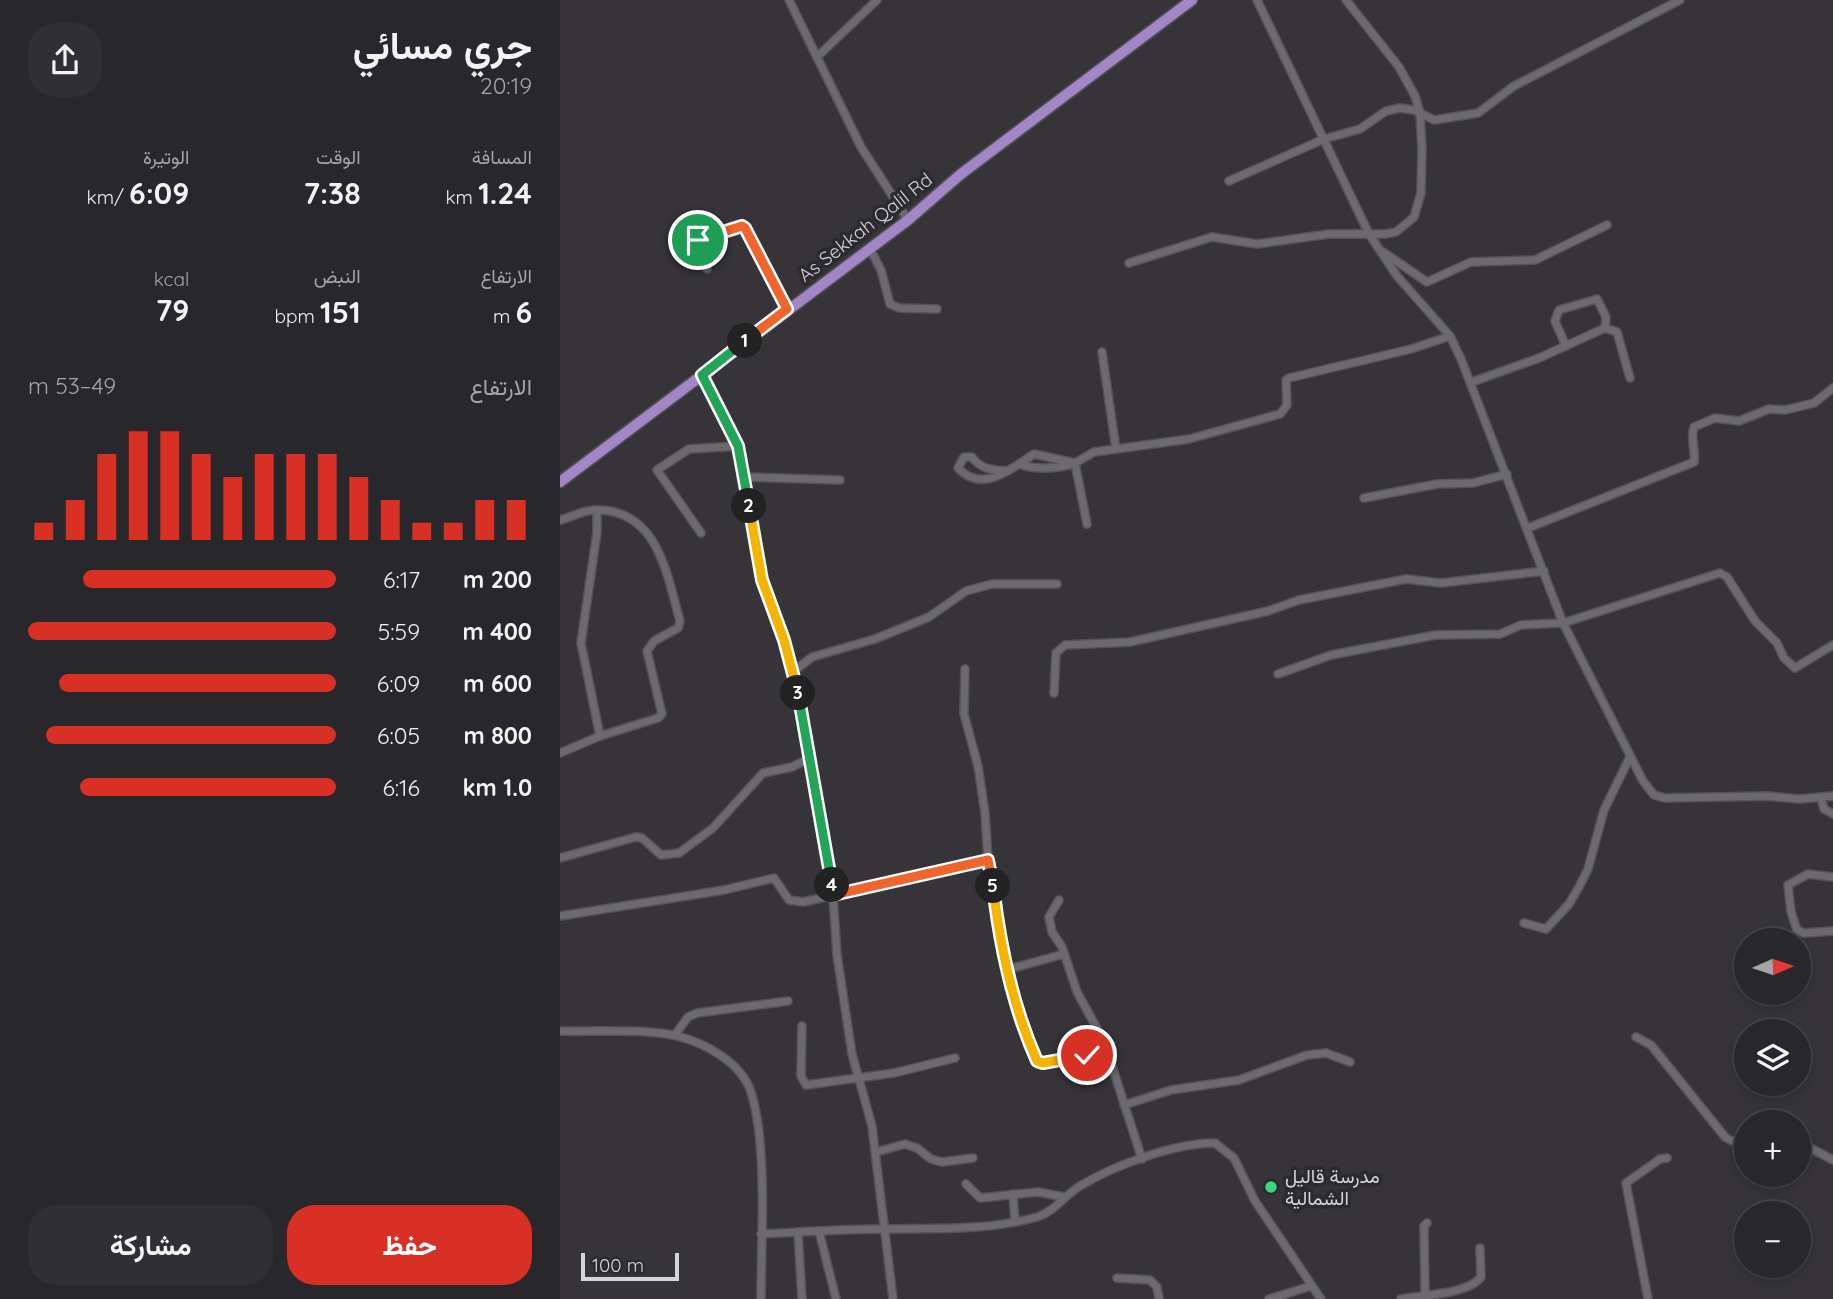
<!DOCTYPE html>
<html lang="ar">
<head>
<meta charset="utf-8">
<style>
	body { margin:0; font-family:Quicksand,Vazirmatn,sans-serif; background:#302f33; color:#f1f3f6; direction:rtl; height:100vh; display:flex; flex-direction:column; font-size:26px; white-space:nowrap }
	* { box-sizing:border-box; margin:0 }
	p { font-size:23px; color:#a5a5a9 }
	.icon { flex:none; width:38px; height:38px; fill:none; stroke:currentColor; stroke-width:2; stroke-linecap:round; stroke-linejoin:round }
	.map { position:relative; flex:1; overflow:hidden; direction:ltr }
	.panel { display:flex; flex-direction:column; background:#28272b; width:560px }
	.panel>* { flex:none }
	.needle { width:46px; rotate:87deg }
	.controls { position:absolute; left:1174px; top:928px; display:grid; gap:14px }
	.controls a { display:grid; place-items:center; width:77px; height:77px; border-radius:50%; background:#28272b; box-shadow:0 4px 10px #0003,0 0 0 2px #444447; font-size:35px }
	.scale { position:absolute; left:21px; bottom:18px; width:98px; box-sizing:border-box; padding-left:7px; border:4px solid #d5d4d8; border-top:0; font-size:19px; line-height:24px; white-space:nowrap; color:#d5d4d8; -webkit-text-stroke:5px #2c2a2f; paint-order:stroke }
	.pin { position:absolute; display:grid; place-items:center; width:60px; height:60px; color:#fff; margin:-30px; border:4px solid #fff; border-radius:50%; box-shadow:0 2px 7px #0007 }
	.km { position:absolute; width:35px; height:35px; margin:-18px; border-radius:50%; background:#222; color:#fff; font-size:19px; line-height:35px; text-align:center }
	.round { display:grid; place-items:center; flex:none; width:74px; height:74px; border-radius:28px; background:#302f33 }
	.head { display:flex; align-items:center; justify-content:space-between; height:119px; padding:0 28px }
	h1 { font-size:38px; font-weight:700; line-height:52px }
	.metrics { display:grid; grid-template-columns:repeat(3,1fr); gap:10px; height:119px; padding:7px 28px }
	.metrics div { display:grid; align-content:center }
	.metrics b { font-size:30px; font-weight:700 }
	.metrics small { font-size:19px; font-weight:400 }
	.metrics p { font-size:19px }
	.chart { height:196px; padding:14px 28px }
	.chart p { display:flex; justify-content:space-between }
	.chart svg { width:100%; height:126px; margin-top:7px; stroke:#d93025; stroke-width:6 }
	.button { display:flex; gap:14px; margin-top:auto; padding:14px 28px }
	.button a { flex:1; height:80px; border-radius:28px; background:#d93025; color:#fff; font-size:28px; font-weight:700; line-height:80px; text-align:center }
	.button a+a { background:#302f33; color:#f1f3f6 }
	ul { padding:0 28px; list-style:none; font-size:23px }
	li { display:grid; grid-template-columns:112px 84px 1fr; align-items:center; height:52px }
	li i { height:18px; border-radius:9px; background:#d93025 }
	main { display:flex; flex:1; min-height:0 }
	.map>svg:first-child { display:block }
</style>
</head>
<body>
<main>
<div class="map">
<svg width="1273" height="1299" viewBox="0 0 1273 1299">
	<rect width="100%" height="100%" fill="#363439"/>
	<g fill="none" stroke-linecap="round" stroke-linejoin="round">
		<g stroke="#555258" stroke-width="10">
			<g id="minor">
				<path d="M229 0 301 147 348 220"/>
				<path d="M697 0 809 234 837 276 890 336 901 359 1003 623 1083 781 1094 795 1105 798 1208 796 1239 799 1273 796"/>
				<path d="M257 57 317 0"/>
				<path d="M669 181 764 139 800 129 826 111 840 108 854 110 874 120 918 113 954 86 1120 0"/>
				<path d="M310 249 321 270 330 304 339 308 377 309"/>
				<path d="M823 252 867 282 911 262 975 260 1047 225"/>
				<path d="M569 263 652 237 697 244 769 234H825L836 232 854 217 861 193 862 149 860 113 855 96 839 67 786 0"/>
				<path d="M147 269 138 240 182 226 227 309"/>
				<path d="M1006 346 995 321 999 310 1037 299 1046 317 1045 328"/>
				<path d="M542 352 556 449"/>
				<path d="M142 375 178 446 202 580 234 671 246 729 273 895 277 955 292 1054 312 1126 333 1299"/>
				<path d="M912 382 979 358 1045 328 1057 332 1070 378"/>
				<path d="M459 464C475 470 499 469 515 463L527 524"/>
				<path d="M448 471C434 470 421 470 412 457H404L398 468C422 494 451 469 474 454L515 463 534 452 629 439 720 414 727 405 726 380 729 378 851 349 890 336"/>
				<path d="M186 477 280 480"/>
				<path d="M804 498 877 484 913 483 947 474"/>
				<path d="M37 510V532L21 643 40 736"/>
				<path d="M0 520C12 517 23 510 36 510 98 509 107 575 120 621L118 628 94 641 87 651 102 714 98 718 40 736 0 753"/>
				<path d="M968 528 1134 462C1136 449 1130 440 1134 427L1155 418 1179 421 1209 409 1225 410 1254 403 1273 388"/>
				<path d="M141 533 97 470 129 449 178 446"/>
				<path d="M405 669 404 714 418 766 425 813 428 860 446 970 462 1025 480 1063C501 1062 532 1046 550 1060L582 1159"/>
				<path d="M234 671 252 657 315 639 369 617 406 591 432 584H497"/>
				<path d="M718 674 771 655 875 635 940 634 961 625 1003 623 1160 573 1167 577 1195 621 1217 643 1224 658 1235 668 1273 645"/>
				<path d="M494 693 496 653 505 645 570 642 708 611 739 600 846 579 881 583 984 571"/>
				<path d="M1261 798 1264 809 1273 814"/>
				<path d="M0 858 76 837 82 838 101 855 119 853 153 828 203 773 232 767 250 758"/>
				<path d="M1273 877 1248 874 1228 885 1231 912 1237 930 1244 933 1273 931"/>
				<path d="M499 900 489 917 492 932 502 947 517 992 540 1034 544 1056"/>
				<path d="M0 916 164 890 214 878 229 900 243 902 428 860"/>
				<path d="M964 923 986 929 1009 904 1019 887 1028 869 1044 810 1069 759"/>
				<path d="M446 970 504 954"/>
				<path d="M242 1026 241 1076 246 1085 334 1073 395 1058"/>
				<path d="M0 1031C36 1032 83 1028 117 1036 145 1043 181 1062 191 1092 208 1146 201 1241 201 1299"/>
				<path d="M115 1035 128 1017 137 1013 228 1001"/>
				<path d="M1076 1037 1091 1045 1165 1137 1172 1141H1186"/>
				<path d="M564 1105 611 1090 679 1080 747 1055 766 1053 790 1062"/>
				<path d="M1239 1142 1273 1160"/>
				<path d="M316 1152 345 1144 357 1148 371 1159 382 1162 413 1158"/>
				<path d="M406 1184 420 1198 478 1192 504 1197"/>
				<path d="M453 1194 455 1221"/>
				<path d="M259 1231 276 1299"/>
				<path d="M238 1232 242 1299"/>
				<path d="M201 1234C242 1232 283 1229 324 1229 375 1228 427 1231 477 1217 494 1212 505 1195 520 1186 555 1165 614 1143 655 1143L674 1158 695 1201 761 1299"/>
				<path d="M557 1278 590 1280 597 1287 599 1299"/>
				<path d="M865 1294 864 1226 867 1223"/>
				<path d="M709 1299 751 1286"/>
				<path d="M841 1299C862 1295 909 1294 921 1277L920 1248"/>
				<path d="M1088 1299 1066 1183 1100 1159 1107 1158"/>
			</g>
		</g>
		<g stroke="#555258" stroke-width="13">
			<path id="primary" d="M0 482 348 220 401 174 632 0"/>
		</g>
		<use href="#minor" stroke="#6c6a70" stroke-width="7"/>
		<use href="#primary" stroke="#a286c5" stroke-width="10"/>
	</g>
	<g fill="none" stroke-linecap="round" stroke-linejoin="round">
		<g stroke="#fff" stroke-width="14">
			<path id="split-1" d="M138 240 182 226 185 228 227 309 185 341"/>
		</g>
		<g stroke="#fff" stroke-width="14">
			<path id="split-2" d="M185 341 142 375 178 446 189 506"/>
		</g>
		<g stroke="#fff" stroke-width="14">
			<path id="split-3" d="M189 506 202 580 224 640 238 693"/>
		</g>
		<g stroke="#fff" stroke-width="14">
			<path id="split-4" d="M238 693 272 885"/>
		</g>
		<g stroke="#fff" stroke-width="14">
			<path id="split-5" d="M272 885 273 895 428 860 433 886"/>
		</g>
		<g stroke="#fff" stroke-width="14">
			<path id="split-6" d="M433 886C440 947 452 1005 477 1061L483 1063 527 1055"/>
		</g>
		<use href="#split-1" stroke="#f0652b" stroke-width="9"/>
		<use href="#split-2" stroke="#22a559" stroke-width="9"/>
		<use href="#split-3" stroke="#f5b400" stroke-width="9"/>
		<use href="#split-4" stroke="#22a559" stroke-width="9"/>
		<use href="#split-5" stroke="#f0652b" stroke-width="9"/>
		<use href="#split-6" stroke="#f5b400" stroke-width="9"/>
	</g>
	<circle fill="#37d880" stroke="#2c2a2f" stroke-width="2.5" cx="711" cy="1187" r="7"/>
	<g text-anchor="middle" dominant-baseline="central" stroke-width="7" stroke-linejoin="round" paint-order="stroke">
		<g font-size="19" fill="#d5d4d8" stroke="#2c2a2f">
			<text transform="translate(305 227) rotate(-38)">As Sekkah Qalil Rd</text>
		</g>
		<g font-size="19" fill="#d5d4d8" stroke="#2c2a2f" text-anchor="start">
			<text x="725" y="1176">مدرسة قاليل<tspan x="725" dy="22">الشمالية</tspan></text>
		</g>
	</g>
</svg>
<div class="controls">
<a><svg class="needle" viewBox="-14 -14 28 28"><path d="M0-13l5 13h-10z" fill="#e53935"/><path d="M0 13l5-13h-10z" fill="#a5a5a9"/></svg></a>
<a><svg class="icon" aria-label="layers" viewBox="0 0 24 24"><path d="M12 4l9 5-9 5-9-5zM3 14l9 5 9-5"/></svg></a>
<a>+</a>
<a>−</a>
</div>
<div class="scale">100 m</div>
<div class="pin" style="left:138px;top:240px;background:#1e9e55"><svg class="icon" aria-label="arrive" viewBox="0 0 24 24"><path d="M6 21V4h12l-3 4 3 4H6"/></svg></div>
<div class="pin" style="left:527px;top:1055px;background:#d93025"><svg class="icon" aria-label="check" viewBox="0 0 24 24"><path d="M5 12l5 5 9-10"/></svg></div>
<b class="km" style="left:185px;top:341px">1</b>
<b class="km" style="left:189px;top:506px">2</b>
<b class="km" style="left:238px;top:693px">3</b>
<b class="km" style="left:272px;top:885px">4</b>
<b class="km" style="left:433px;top:886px">5</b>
</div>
<section class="panel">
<div class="head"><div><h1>جري مسائي</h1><p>20:19</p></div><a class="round"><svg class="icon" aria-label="share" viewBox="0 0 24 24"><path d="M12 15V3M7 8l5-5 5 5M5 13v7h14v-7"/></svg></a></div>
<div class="metrics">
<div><p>المسافة</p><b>1.24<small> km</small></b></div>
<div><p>الوقت</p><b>7:38</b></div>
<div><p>الوتيرة</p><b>6:09<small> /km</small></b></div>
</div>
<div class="metrics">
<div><p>الارتفاع</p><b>6<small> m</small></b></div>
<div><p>النبض</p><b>151<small> bpm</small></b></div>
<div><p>kcal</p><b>79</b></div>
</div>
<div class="chart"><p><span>الارتفاع</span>49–53 m</p>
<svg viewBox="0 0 160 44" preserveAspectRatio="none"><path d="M5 44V38M15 44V30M25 44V14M35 44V6M45 44V6M55 44V14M65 44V22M75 44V14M85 44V14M95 44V14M105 44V22M115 44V30M125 44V38M135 44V38M145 44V30M155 44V30"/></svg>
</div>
<ul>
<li><b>200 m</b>6:17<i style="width:82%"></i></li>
<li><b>400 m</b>5:59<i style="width:100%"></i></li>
<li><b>600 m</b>6:09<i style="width:90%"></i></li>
<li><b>800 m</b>6:05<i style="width:94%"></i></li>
<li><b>1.0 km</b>6:16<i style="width:83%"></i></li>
</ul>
<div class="button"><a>حفظ</a><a>مشاركة</a></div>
</section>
</main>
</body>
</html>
